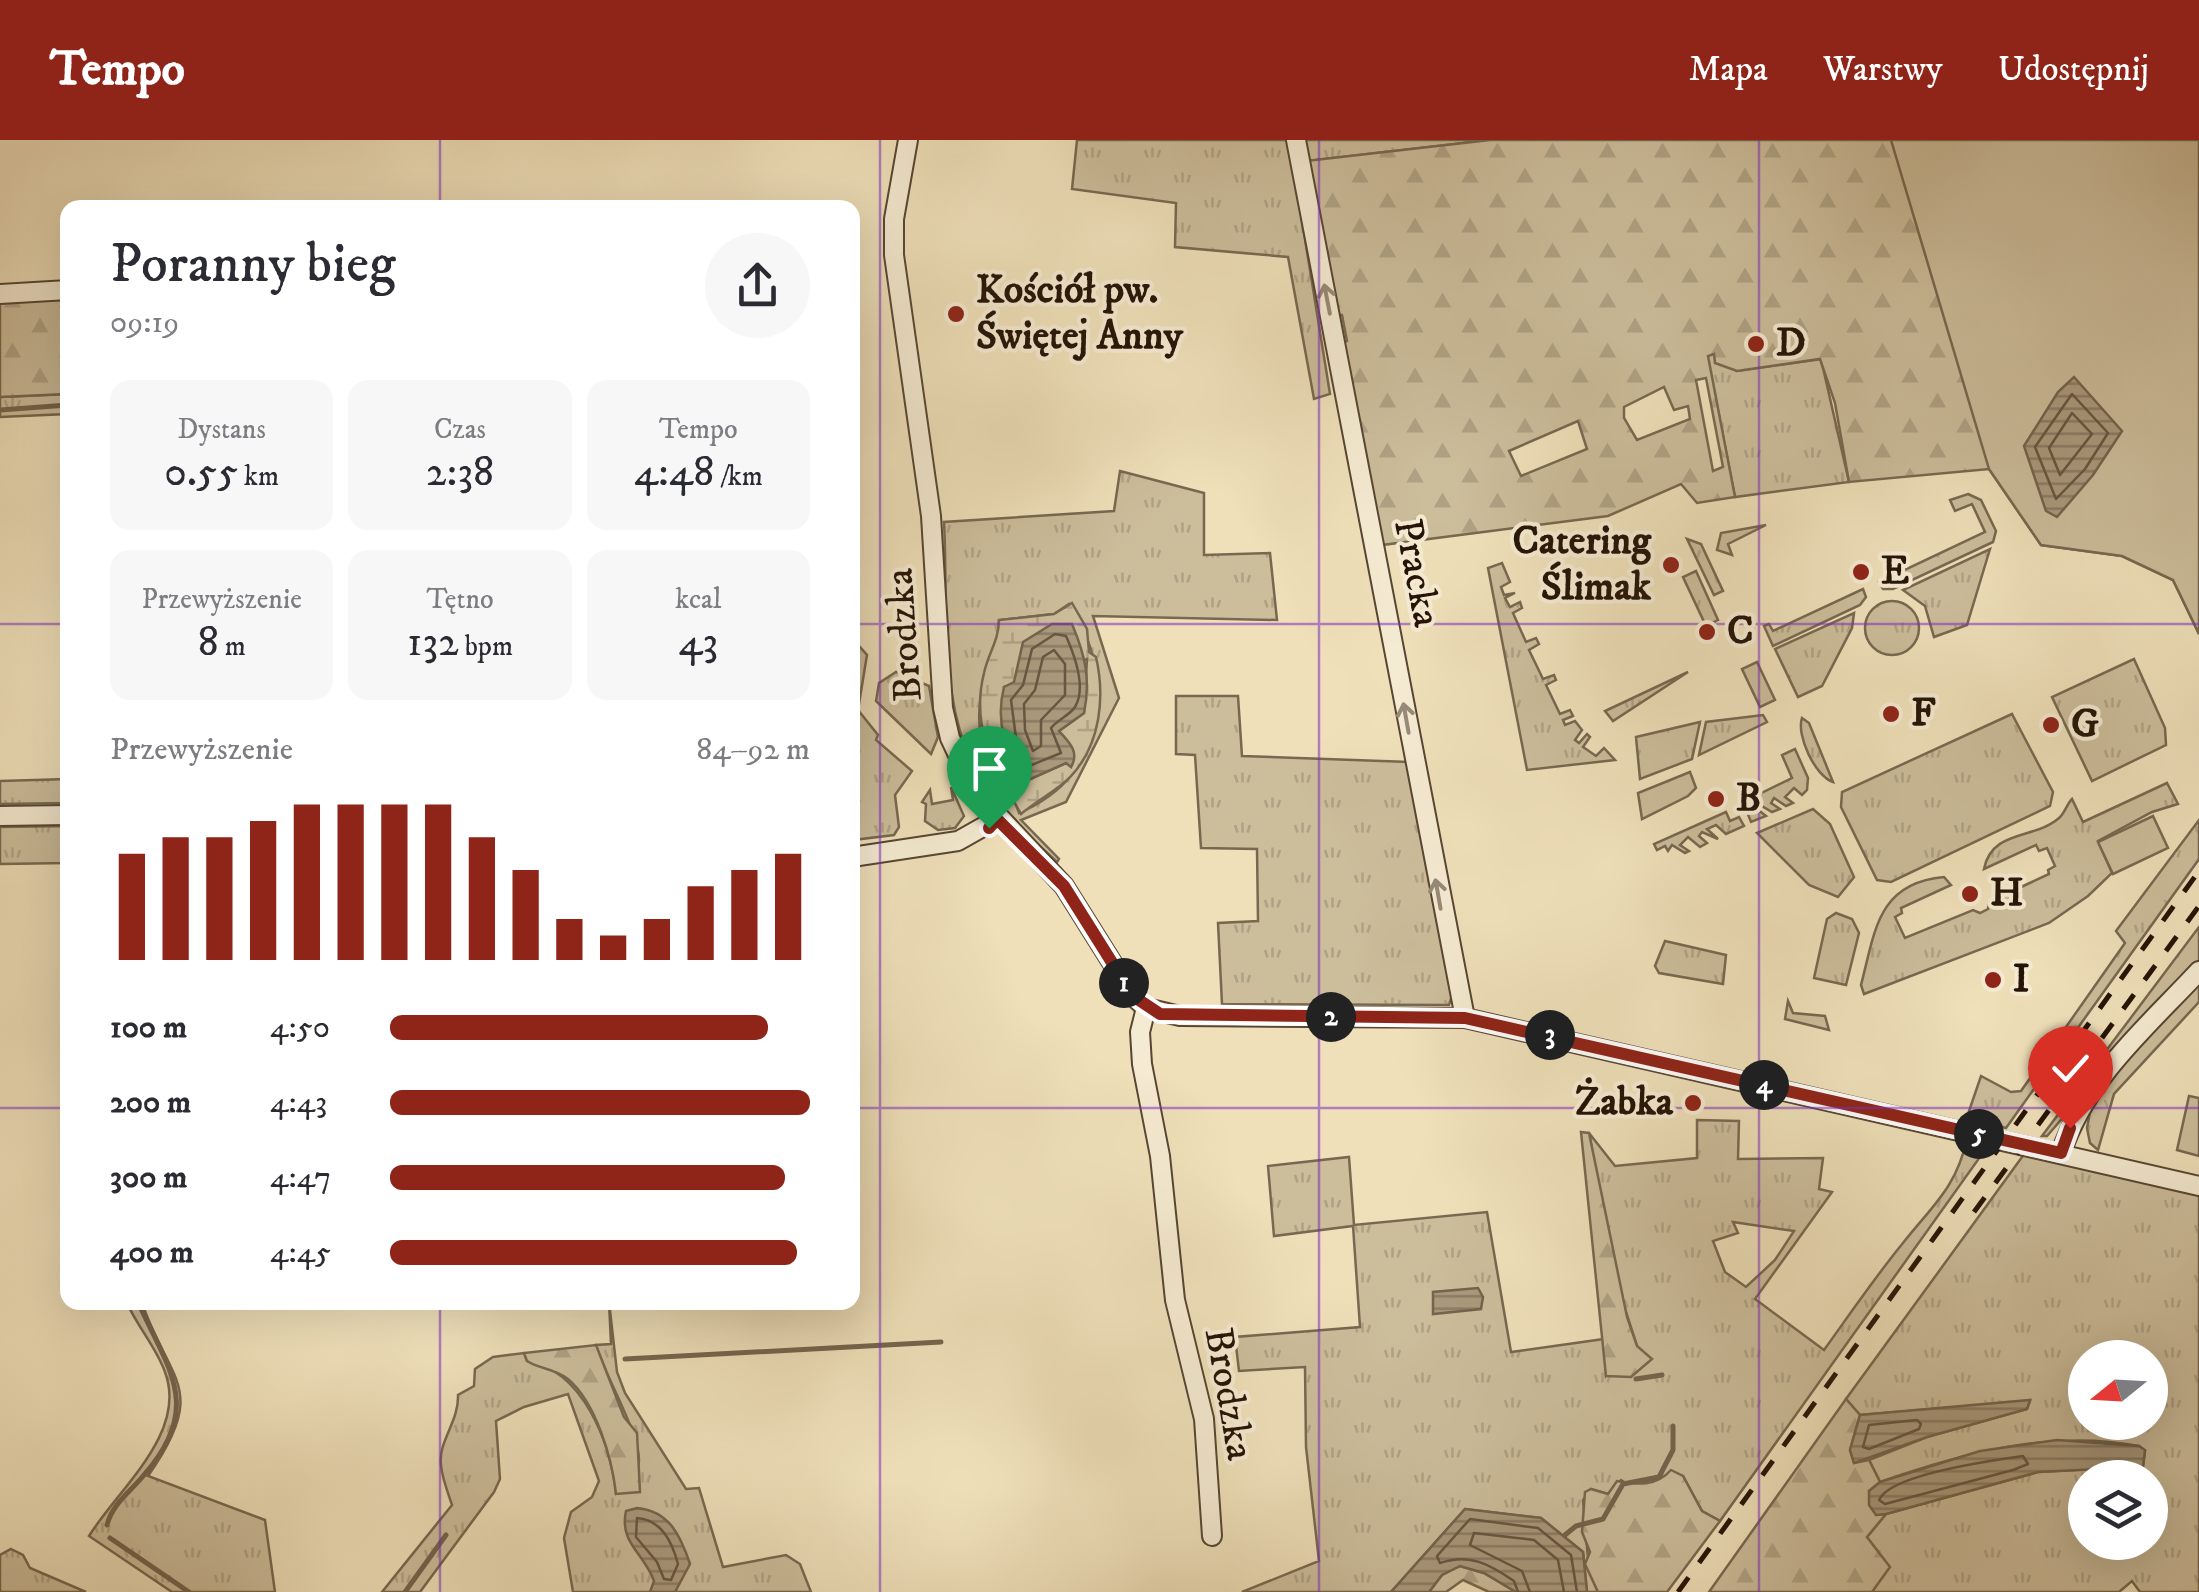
<!DOCTYPE html>
<html lang="pl">
<head>
<meta charset="utf-8">
<style>
	body { margin:0; font-family:"IM FELL DW Pica",serif; background:#f7f7f7; color:#2b2b33; height:100vh; display:flex; flex-direction:column; font-size:38px; white-space:nowrap }
	* { box-sizing:border-box; margin:0 }
	p { font-size:32px; color:#7c7c81 }
	.icon { flex:none; width:55px; height:55px; fill:none; stroke:currentColor; stroke-width:2; stroke-linecap:round; stroke-linejoin:round }
	.map { position:relative; flex:1; overflow:hidden }
	.side { position:absolute; left:60px; top:60px; width:800px; height:1110px; display:flex; flex-direction:column; background:#fff; border-radius:20px; box-shadow:0 10px 40px #0002 }
	.side>* { flex:none }
	.needle { width:65px; rotate:252deg }
	.buttons { position:absolute; left:2068px; top:1200px; display:grid; gap:20px }
	.buttons a { display:grid; place-items:center; width:100px; height:100px; border-radius:50%; background:#fff; box-shadow:0 10px 40px #0002; font-size:50px }
	.pin { position:absolute; display:grid; place-items:center; width:85px; height:85px; color:#fff; margin:-102px -42px; border-radius:50% 50% 50% 0; rotate:-45deg; box-shadow:0 0 10px #0007 }
	.pin .icon { rotate:45deg }
	.km { position:absolute; width:50px; height:50px; margin:-25px; border-radius:50%; background:#222; color:#fff; font-size:28px; line-height:50px; text-align:center }
	.round { display:grid; place-items:center; flex:none; width:105px; height:105px; border-radius:52px; background:#f7f7f7 }
	.summary { display:flex; align-items:center; justify-content:space-between; height:170px; padding:0 50px }
	h1 { font-size:55px; font-weight:600; line-height:75px }
	.figures { display:grid; grid-template-columns:repeat(3,1fr); gap:15px; height:170px; padding:10px 50px }
	.figures div { display:grid; align-content:center; border-radius:20px; background:#f7f7f7; text-align:center }
	.figures b { font-size:42px; font-weight:600 }
	.figures small { font-size:28px; font-weight:400 }
	.figures p { font-size:28px }
	.chart { height:280px; padding:20px 50px }
	.chart p { display:flex; justify-content:space-between }
	.chart svg { width:100%; height:180px; margin-top:10px; stroke:#8f2418; stroke-width:6 }
	ul { padding:0 50px; list-style:none; font-size:32px }
	li { display:grid; grid-template-columns:160px 120px 1fr; align-items:center; height:75px }
	li i { height:25px; border-radius:12px; background:#8f2418 }
	header { display:flex; align-items:center; gap:60px; box-sizing:border-box; height:140px; padding:0 50px; background:#8f2418; color:#fff }
	header strong { font-size:48px }
	nav { display:flex; gap:55px; margin-inline-start:auto; font-size:35px }
	.map>svg:first-child { display:block }
</style>
</head>
<body>
<header>
<strong>Tempo</strong>
<nav><a>Mapa</a><a>Warstwy</a><a>Udostępnij</a></nav>
</header>
<div class="map">
<svg width="2199" height="1452" viewBox="0 0 2199 1452">
	<defs>
		<pattern id="grass-tufts" width="24" height="20" patternUnits="userSpaceOnUse" patternTransform="scale(2.5)"><rect width="24" height="20" fill="#ccbd9b"/><path d="M3 7l-1-3M5 7V3M7 7l1-3M15 17l-1-3M17 17v-4M19 17l1-3" fill="none" stroke="#afa284"/></pattern>
		<pattern id="forest-firs" width="22" height="20" patternUnits="userSpaceOnUse" patternTransform="scale(2.5)"><rect width="22" height="20" fill="#ccbd9b"/><path d="M5 1l3.5 6h-7zM16 11l3.5 6h-7z" fill="#afa284"/></pattern>
		<pattern id="wetland-marsh" width="20" height="14" patternUnits="userSpaceOnUse" patternTransform="scale(2.5)"><rect width="20" height="14" fill="#ccbd9b"/><path d="M1 5h8M5 5V1M11 12h8M15 12V8" fill="none" stroke="#afa284"/></pattern>
		<pattern id="water-rules" width="6" height="5" patternUnits="userSpaceOnUse" patternTransform="scale(2.5)"><rect width="6" height="5" fill="#aa9a7d"/><path d="M0 2.5h6" fill="none" stroke="#8a7c64"/></pattern>
	</defs>
	<rect width="100%" height="100%" fill="#efe0ba"/>
	<filter id="stains"><feTurbulence type="fractalNoise" baseFrequency=".002" numOctaves="4"/><feColorMatrix values="0 0 0 0 .2 0 0 0 0 .09 0 0 0 0 .02 0 0 0 .5 -.17"/></filter>
	<radialGradient id="worn" r=".72"><stop offset=".6" stop-color="#630" stop-opacity="0"/><stop offset="1" stop-color="#630" stop-opacity=".3"/></radialGradient>
	<g fill="url(#grass-tufts)" stroke="#786850" stroke-width="2.5" fill-rule="evenodd">
		<path d="M1077 0H1289L1330 254 1314 259 1288 117 1175 107 1176 63 1072 49Z"/>
		<path d="M1302 0H1490L1306 21Z"/>
		<path d="M1714 214 1737 231 1821 219 1849 342 1735 357 1707 215Z"/>
		<path d="M67 254V274L0 277V257Z"/>
		<path d="M1120 331 1204 353V415L1270 413 1277 480 1093 476 1119 558 1066 662 1021 680 1059 719 1057 722C1033 699 1006 678 988 651 935 576 949 469 944 382L1114 371ZM1069 464C1118 539 1110 634 1019 673 1011 645 987 625 981 595 972 551 998 521 999 480L1054 474Z"/>
		<path d="M1968 354 1981 360 1996 391 1993 402 1893 449H1883L1879 442 1985 392 1972 364 1955 371 1950 360Z"/>
		<path d="M1766 385 1728 404 1732 415 1717 410 1721 393Z"/>
		<path d="M1687 399 1701 404 1723 451 1714 455Z"/>
		<path d="M1990 409 1967 485 1934 497 1925 466 1903 450Z"/>
		<path d="M1502 423 1510 442 1501 447 1504 455 1515 453 1505 458 1510 467 1520 462 1522 468 1513 473 1526 502 1536 498 1539 504 1529 510 1543 539 1554 535 1556 540 1546 545 1560 574 1570 570 1573 576 1563 580 1565 585 1575 581 1582 590 1575 600 1579 603 1587 594 1590 597 1583 607 1596 616 1604 608 1615 620 1527 630 1488 428Z"/>
		<path d="M1696 431 1718 480 1706 486 1683 437Z"/>
		<path d="M1863 449 1866 457 1860 465 1773 506 1764 486 1769 484 1773 491Z"/>
		<circle cx="1892" cy="488" r="27"/>
		<path d="M1854 473 1852 488 1822 546 1798 557 1775 509Z"/>
		<path d="M852 498 867 515 858 570 878 595 876 600 912 631 895 655 899 687 894 695 853 700Z"/>
		<path d="M2134 519 2165 588 2166 605 2092 641 2052 557Z"/>
		<path d="M1757 522 1775 560 1760 567 1742 529Z"/>
		<path d="M896 532 929 546 938 597 931 614 876 561 879 543Z"/>
		<path d="M1688 532 1613 581 1605 571Z"/>
		<path d="M1176 556H1238L1242 616 1409 622 1452 856 1449 865 1222 864 1218 783 1258 781 1257 709 1201 708 1195 615 1176 614Z"/>
		<path d="M2012 574 2053 652 2050 666 1891 742 1877 740 1841 667 1842 652Z"/>
		<path d="M1763 575 1767 582 1699 615 1706 582Z"/>
		<path d="M1802 578 1809 583 1833 642C1815 636 1796 595 1802 578Z"/>
		<path d="M1700 582 1692 619 1640 639 1636 597Z"/>
		<path d="M1795 609 1808 638 1807 650 1802 655 1794 648 1785 657 1793 663 1786 666 1774 658 1771 663 1780 669 1772 672 1760 665 1757 669 1766 676 1751 682 1743 662 1792 638 1782 615Z"/>
		<path d="M1690 632 1696 648 1688 656 1642 679 1638 653Z"/>
		<path d="M67 639V663L0 664V641Z"/>
		<path d="M2167 643 2178 664 2152 672 2098 701 2112 733 2088 756 2049 783 1864 854 1861 845C1875 792 1877 743 1944 737L1951 745 1901 768 1902 773 1895 777 1905 798 1973 770 1980 773 1988 769 1989 762 2049 734 2048 730 2055 726 2047 708 2039 711 2036 705 1984 729C1992 689 2034 700 2059 678 2064 674 2067 664 2072 659L2083 682Z"/>
		<path d="M951 647 964 676 955 688 938 690 925 681 926 664 922 662 930 650 932 664 953 660Z"/>
		<path d="M1813 669 1830 684 1854 737 1838 757 1809 745 1757 693Z"/>
		<path d="M1726 672 1730 681 1739 677 1744 686 1726 694 1716 685 1707 689 1718 699 1702 692 1699 696 1707 703 1700 707 1688 697 1680 705 1689 711 1685 713 1672 705 1668 711 1665 706 1657 710 1654 704Z"/>
		<path d="M2199 680V719L2006 988 1967 977 1981 936 2011 952 2021 951 2125 803 2116 791Z"/>
		<path d="M67 686V723L0 724V687Z"/>
		<path d="M1836 773 1852 779 1859 793 1846 845 1814 838 1827 779Z"/>
		<path d="M2199 787V820L2047 996H2042Z"/>
		<path d="M1665 801 1726 815 1723 844 1659 833 1655 826Z"/>
		<path d="M2199 840V862L2114 954 2098 1010 2090 1003 2087 988 2093 957Z"/>
		<path d="M1788 861 1793 873 1825 876 1829 890 1785 879Z"/>
		<path d="M1697 980 1739 981 1738 1019 1823 1018 1819 1049 1832 1052 1755 1159 1824 1210C1850 1174 1875 1137 1903 1103 1933 1065 1956 1048 1967 999L1990 1003 1720 1381 1702 1371 1683 1336H1667L1631 1346 1621 1340 1608 1354 1591 1349 1583 1360 1589 1430 1598 1452H1587L1583 1412 1541 1378 1465 1369 1391 1452H1242L1319 1421 1306 1307 1305 1227 1239 1231 1235 1197 1360 1187 1353 1086 1274 1096 1268 1026 1349 1017 1354 1085 1487 1072 1511 1212 1604 1199 1606 1236 1637 1206 1616 1141 1589 993 1615 1026 1697 1018ZM1733 1082 1794 1091 1775 1120 1746 1147 1725 1132 1713 1101 1738 1093Z"/>
		<path d="M2025 1013 2199 1053V1452H2140L2132 1441 2119 1452H1872L1885 1431 1867 1397 1886 1374 2038 1332 2143 1326 2145 1311 2139 1306C2052 1289 1963 1313 1880 1342L1869 1320 1927 1297 2027 1269 2030 1261 1860 1275 1846 1259ZM2085 1218H2150V1282H2085ZM2085 1338H2150V1402H2085Z"/>
		<path d="M609 1162 617 1232 625 1253 686 1349 699 1348 723 1427 786 1415 800 1424 811 1452H573L564 1398 571 1372 592 1357 599 1341 568 1254 524 1267 496 1281 500 1339 494 1352 420 1452H382L452 1365C448 1353 442 1338 441 1325 438 1301 459 1282 458 1255L474 1246 475 1229 493 1217 524 1213 527 1221C583 1230 610 1302 616 1353 623 1346 633 1338 637 1330 649 1307 604 1236 596 1205L611 1204Z"/>
		<path d="M127 1163H142C169 1242 210 1248 148 1336L265 1380 275 1452H172L89 1396C118 1349 188 1293 165 1232 156 1207 137 1186 127 1163Z"/>
		<path d="M11 1409 23 1415 30 1428 86 1452H0V1415Z"/>
	</g>
	<g fill="url(#forest-firs)" stroke="#786850" stroke-width="2.5" fill-rule="evenodd">
		<path d="M1490 0H2199V494L2173 440 2122 416 2041 405 1989 329 1849 342 1835 263 1820 219 1737 231 1715 223 1714 214 1708 216 1735 357 1697 363 1681 344 1608 376 1382 405 1342 203 1347 201 1342 175H1337L1306 21ZM1706 238 1723 327 1713 331 1696 240ZM1664 247 1674 270 1688 266 1690 279 1637 300 1624 278V267ZM1578 281 1587 309 1521 336 1509 311Z"/>
		<path d="M67 156V254L0 257V159Z"/>
		<path d="M1581 992 1589 993 1627 1177 1637 1206 1652 1219 1631 1237 1606 1236Z"/>
		<path d="M596 1205 624 1277 637 1293 640 1352 616 1354C612 1318 596 1263 568 1239 554 1228 539 1229 527 1221L524 1213Z"/>
		<path d="M1846 1259 1860 1275 1850 1310 1854 1323 1869 1320 1880 1342 1869 1351 1876 1375 1886 1374 1867 1397 1890 1427 1872 1452H1709Z"/>
		<path d="M1671 1330 1683 1336 1702 1371 1720 1381 1667 1452H1598L1585 1424 1590 1412 1582 1392 1585 1352 1591 1349 1608 1354 1617 1341C1636 1344 1655 1348 1671 1330Z"/>
		<path d="M1460 1426 1484 1433 1516 1452H1489L1463 1440 1446 1452H1429L1442 1435Z"/>
	</g>
	<path fill="url(#wetland-marsh)" stroke="#786850" stroke-width="2.5" fill-rule="evenodd" d="M1072 463 1087 489 1089 512 1096 517C1105 556 1101 604 1071 636 1057 651 1037 660 1021 674 995 628 970 589 984 533 988 514 999 500 999 480L1054 474ZM1087 519 1084 573 1059 591 1070 626 1066 623 1026 641 1004 547Z"/>
	<g fill="#ccbd9b" stroke="#786850" stroke-width="2.5">
		<path d="M1891 0H2199V494L2173 440 2122 416 2041 405 1989 329Z"/>
		<path d="M2153 676 2168 708 2113 734 2098 702Z"/>
		<path d="M2189 956 2199 958V1016L2177 1010Z"/>
	</g>
	<g fill="url(#water-rules)" stroke="#74644d" stroke-width="2.5">
		<path d="M2074 237 2122 291 2093 335 2057 377 2046 371 2024 306 2058 252Z"/>
		<path d="M1052 484H1072C1085 515 1091 539 1084 573L1059 591C1069 602 1080 612 1071 627L1066 623 1026 641C1006 614 995 582 1004 547L1014 542 1023 502Z"/>
		<path d="M1478 1148 1483 1157 1481 1169 1433 1174V1152Z"/>
		<path d="M2030 1260 2027 1269 1927 1297 1854 1323 1850 1310 1860 1275Z"/>
		<path d="M2057 1300 2139 1306 2145 1310 2143 1327 2038 1332 1886 1374 1876 1375 1869 1365V1351L1880 1342 1980 1311Z"/>
		<path d="M637 1368C670 1371 681 1397 690 1424L675 1452H650L654 1441C644 1413 619 1403 626 1371Z"/>
		<path d="M1465 1369 1541 1378 1583 1412 1587 1452H1516L1484 1433 1460 1426 1442 1435 1429 1452H1391Z"/>
	</g>
	<g fill="none" stroke-linecap="round" stroke-linejoin="round">
		<g stroke="#675642" stroke-width="2.5">
			<path d="M2072 254 2108 293 2085 329 2056 359 2035 307Z"/>
			<path d="M2072 273 2092 294 2060 335 2049 308Z"/>
			<path d="M1055 494 1066 496C1074 514 1087 547 1075 567 1070 575 1057 580 1051 588L1061 613 1029 626 1018 613 1011 560 1023 545 1032 509Z"/>
			<path d="M1054 510 1065 524V555L1041 580V606L1033 611 1025 590 1024 564 1035 550 1043 517Z"/>
			<path d="M1917 1280 1921 1284 1919 1289 1869 1309 1863 1307 1869 1285Z"/>
			<path d="M2023 1316 2028 1324 2013 1330 1885 1364 1879 1360C1890 1334 1994 1320 2023 1316Z"/>
			<path d="M637 1378C662 1380 672 1402 678 1424L671 1440 664 1439 657 1422 636 1397Z"/>
			<path d="M1518 1452 1514 1441C1489 1424 1470 1413 1440 1423L1437 1416 1470 1379 1538 1388 1571 1415 1577 1452"/>
			<path d="M1530 1452 1522 1431 1470 1405 1474 1393 1534 1400 1558 1420 1564 1452"/>
		</g>
		<g stroke="#74644d" stroke-width="5">
			<path d="M0 270 68 265"/>
			<path d="M625 1219 941 1202"/>
			<path d="M1636 1239 1662 1235"/>
			<path d="M107 1385C112 1364 131 1351 144 1335 204 1267 168 1229 138 1162"/>
			<path d="M1565 1395 1576 1386 1603 1379 1623 1344 1659 1337 1673 1310V1286"/>
			<path d="M110 1398 189 1452"/>
			<path d="M405 1452 446 1395"/>
		</g>
		<g stroke="#574633" stroke-width="22">
			<g id="minor">
				<path d="M908 0 894 79V115L931 376 943 568 950 598 975 651 1064 746 1133 856 1146 868 1180 876 1465 878 2199 1046"/>
				<path d="M1296 0 1465 878"/>
				<path d="M0 154 68 150"/>
				<path d="M0 676 68 675"/>
				<path d="M852 717 958 701 997 679"/>
				<path d="M1146 868 1140 892 1142 924 1160 1016 1175 1160 1204 1279 1212 1396"/>
				<path d="M2061 1013C2086 938 2146 888 2199 831"/>
			</g>
		</g>
		<use href="#minor" stroke="#f5ebd2" stroke-width="18"/>
		<g stroke="#241306" stroke-width="5" stroke-dasharray="18 18" stroke-linecap="butt">
			<path d="M1974 1072 2199 766"/>
			<path d="M1678 1452 2199 731"/>
		</g>
	</g>
	<defs><path id="oneway-shaft" d="M-6 0H5M1.5-3L5.5 0L1.5 3" fill="none" stroke-width="1.6" stroke-linecap="round" stroke-linejoin="round" transform="scale(2.5)"/></defs>
	<g stroke="#978a76">
		<use href="#oneway-shaft" transform="translate(1327 159) rotate(-101)"/>
		<use href="#oneway-shaft" transform="translate(1406 578) rotate(-100)"/>
		<use href="#oneway-shaft" transform="translate(1438 754) rotate(-100)"/>
	</g>
	<g fill="none" stroke-linecap="round" stroke-linejoin="round">
		<g stroke="#fff" stroke-width="20">
			<path id="route" d="M989 688 997 679 1064 746 1133 856 1160 874 1465 878 2061 1013 2070 988"/>
		</g>
		<use href="#route" stroke="#8f2418" stroke-width="12"/>
	</g>
	<path fill="none" stroke="#7b2cbf" stroke-width="2.5" stroke-opacity="0.55" d="M440 0V68M880 0V1452M1319 0V1452M1759 0V1452M0 484H68M852 484H2199M0 968H68M852 968H2199M440 1162V1452"/>
	<g fill="#8f2418" stroke="#f5ebd2" stroke-width="4">
		<circle cx="956" cy="174" r="10"/>
		<circle cx="1756" cy="204" r="10"/>
		<circle cx="1671" cy="425" r="10"/>
		<circle cx="1861" cy="432" r="10"/>
		<circle cx="1707" cy="492" r="10"/>
		<circle cx="1891" cy="574" r="10"/>
		<circle cx="2051" cy="585" r="10"/>
		<circle cx="1716" cy="659" r="10"/>
		<circle cx="1970" cy="754" r="10"/>
		<circle cx="1993" cy="840" r="10"/>
		<circle cx="1693" cy="963" r="10"/>
	</g>
	<g text-anchor="middle" dominant-baseline="central" stroke-width="8" stroke-linejoin="round" paint-order="stroke">
		<g font-size="40" font-weight="bold" fill="#241306" stroke="#f5ebd2" text-anchor="start">
			<text x="976" y="151">Kościół pw.<tspan x="976" dy="46">Świętej Anny</tspan></text>
			<text x="1776" y="204">D</text>
			<text x="1651" y="402" text-anchor="end">Catering<tspan x="1651" dy="46">Ślimak</tspan></text>
			<text x="1881" y="432">E</text>
			<text x="1727" y="492">C</text>
			<text x="1911" y="574">F</text>
			<text x="2071" y="585">G</text>
			<text x="1736" y="659">B</text>
			<text x="1990" y="754">H</text>
			<text x="2013" y="840">I</text>
			<text x="1673" y="963" text-anchor="end">Żabka</text>
		</g>
		<g font-size="40" fill="#241306" stroke="#f5ebd2">
			<text transform="translate(1416 433) rotate(79)">Pracka</text>
			<text transform="translate(905 495) rotate(-94)">Brodzka</text>
			<text transform="translate(1228 1254) rotate(80)">Brodzka</text>
		</g>
	</g>
	<rect width="100%" height="100%" filter="url(#stains)"/>
	<rect width="100%" height="100%" fill="url(#worn)"/>
</svg>
<div class="buttons">
<a><svg class="needle" viewBox="-14 -14 28 28"><path d="M0-13l5 13h-10z" fill="#e53935"/><path d="M0 13l5-13h-10z" fill="#7c7c81"/></svg></a>
<a><svg class="icon" aria-label="layers" viewBox="0 0 24 24"><path d="M12 4l9 5-9 5-9-5zM3 14l9 5 9-5"/></svg></a>
</div>
<div class="pin" style="left:989px;top:688px;background:#1e9e55"><svg class="icon" aria-label="arrive" viewBox="0 0 24 24"><path d="M6 21V4h12l-3 4 3 4H6"/></svg></div>
<div class="pin" style="left:2070px;top:988px;background:#d93025"><svg class="icon" aria-label="check" viewBox="0 0 24 24"><path d="M5 12l5 5 9-10"/></svg></div>
<b class="km" style="left:1124px;top:843px">1</b>
<b class="km" style="left:1331px;top:877px">2</b>
<b class="km" style="left:1550px;top:895px">3</b>
<b class="km" style="left:1764px;top:945px">4</b>
<b class="km" style="left:1979px;top:994px">5</b>
<section class="side">
<div class="summary"><div><h1>Poranny bieg</h1><p>09:19</p></div><a class="round"><svg class="icon" aria-label="share" viewBox="0 0 24 24"><path d="M12 15V3M7 8l5-5 5 5M5 13v7h14v-7"/></svg></a></div>
<div class="figures">
<div><p>Dystans</p><b>0.55<small> km</small></b></div>
<div><p>Czas</p><b>2:38</b></div>
<div><p>Tempo</p><b>4:48<small> /km</small></b></div>
</div>
<div class="figures">
<div><p>Przewyższenie</p><b>8<small> m</small></b></div>
<div><p>Tętno</p><b>132<small> bpm</small></b></div>
<div><p>kcal</p><b>43</b></div>
</div>
<div class="chart"><p><span>Przewyższenie</span>84–92 m</p>
<svg viewBox="0 0 160 44" preserveAspectRatio="none"><path d="M5 44V18M15 44V14M25 44V14M35 44V10M45 44V6M55 44V6M65 44V6M75 44V6M85 44V14M95 44V22M105 44V34M115 44V38M125 44V34M135 44V26M145 44V22M155 44V18"/></svg>
</div>
<ul>
<li><b>100 m</b>4:50<i style="width:90%"></i></li>
<li><b>200 m</b>4:43<i style="width:100%"></i></li>
<li><b>300 m</b>4:47<i style="width:94%"></i></li>
<li><b>400 m</b>4:45<i style="width:97%"></i></li>
</ul>
</section>
</div>
</body>
</html>
